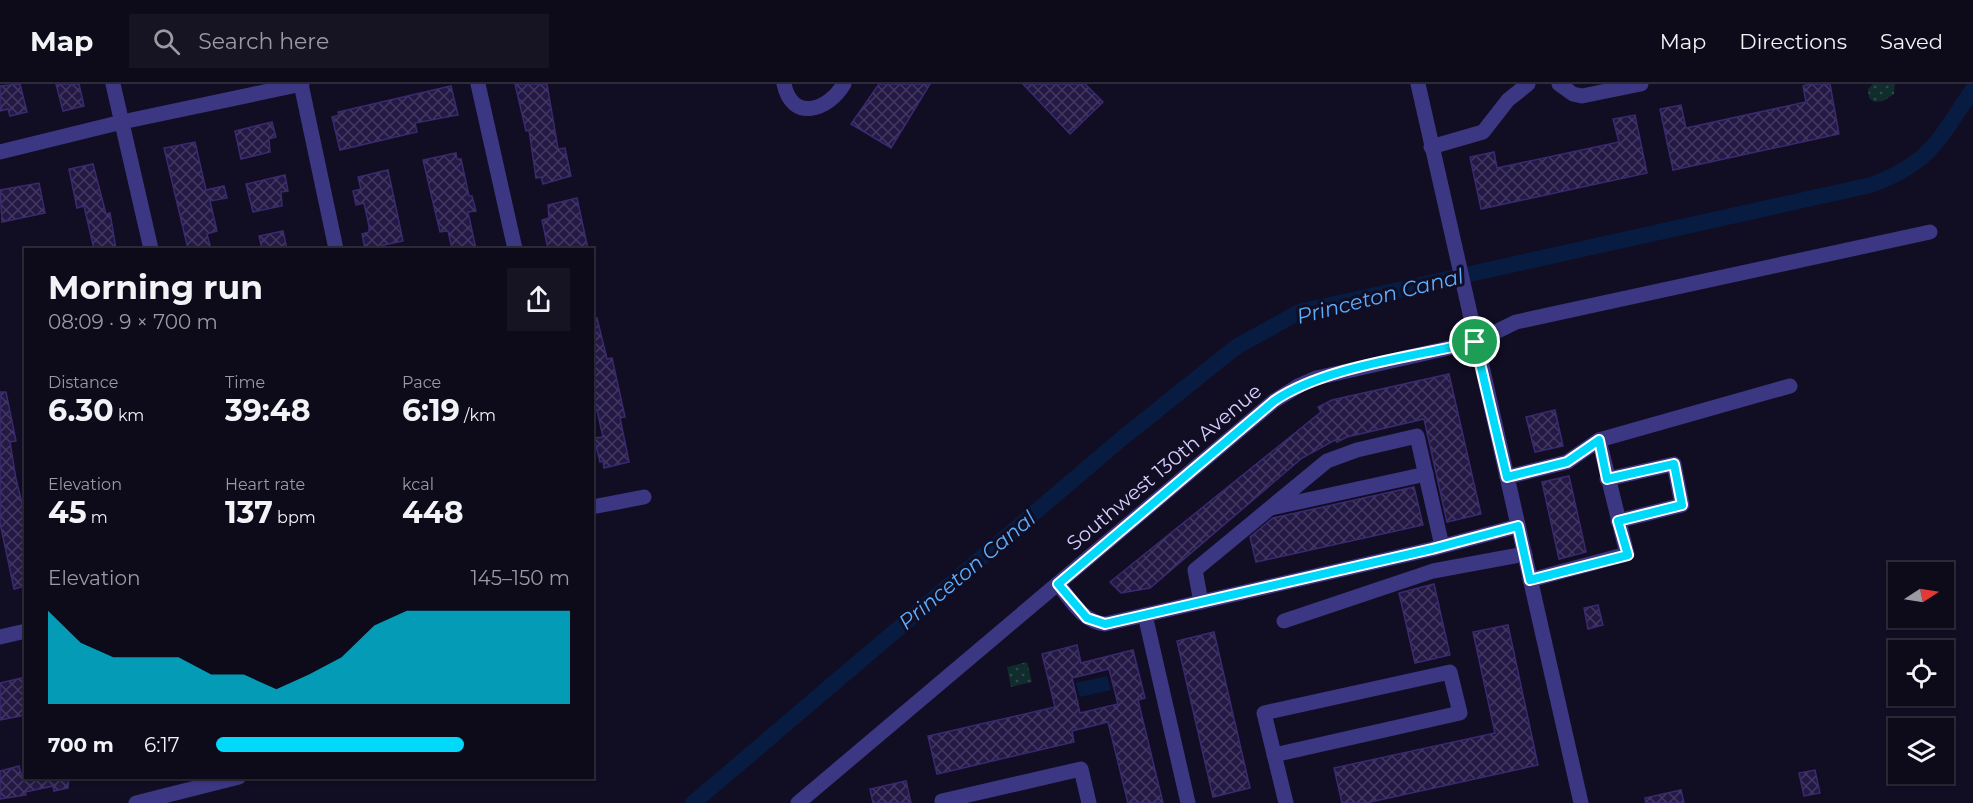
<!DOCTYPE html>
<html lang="en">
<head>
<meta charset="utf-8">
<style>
	body { margin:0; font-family:Montserrat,sans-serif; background:#161323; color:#f1f3f6; height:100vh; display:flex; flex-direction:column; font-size:22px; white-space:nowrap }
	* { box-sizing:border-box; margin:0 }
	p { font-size:20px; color:#9a9aa2 }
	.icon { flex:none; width:33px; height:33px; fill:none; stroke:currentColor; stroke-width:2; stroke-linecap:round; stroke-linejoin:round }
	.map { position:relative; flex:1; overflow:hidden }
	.side { position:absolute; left:24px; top:164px; width:570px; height:531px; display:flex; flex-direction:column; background:#0d0a1a; border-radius:0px; box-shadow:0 2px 4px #0004,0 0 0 2px #2d2b39 }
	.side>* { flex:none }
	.needle { width:39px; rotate:78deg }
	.controls { position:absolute; left:1888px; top:478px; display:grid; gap:12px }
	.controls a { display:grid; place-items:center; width:66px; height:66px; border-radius:0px; background:#0d0a1a; box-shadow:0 2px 4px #0004,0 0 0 2px #2d2b39; font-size:30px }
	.pin { position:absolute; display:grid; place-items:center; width:51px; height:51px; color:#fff; margin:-26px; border:3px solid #fff; border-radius:50%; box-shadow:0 2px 6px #0007 }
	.round { display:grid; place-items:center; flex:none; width:63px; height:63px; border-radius:0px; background:#161323 }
	.headline { display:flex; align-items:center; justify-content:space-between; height:102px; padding:0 24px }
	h1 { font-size:33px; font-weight:700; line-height:45px }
	.figures { display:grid; grid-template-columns:repeat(3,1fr); gap:9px; height:102px; padding:6px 24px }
	.figures div { display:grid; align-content:center }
	.figures b { font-size:30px; font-weight:700 }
	.figures small { font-size:16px; font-weight:400 }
	.figures p { font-size:16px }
	.chart { height:168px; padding:12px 24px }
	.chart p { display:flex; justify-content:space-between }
	.chart svg { width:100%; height:108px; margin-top:6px; fill:#00d9f9; opacity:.7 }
	ul { padding:0 24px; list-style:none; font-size:20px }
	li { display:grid; grid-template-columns:96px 72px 1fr; align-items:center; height:45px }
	li i { height:15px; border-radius:8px; background:#00d9f9 }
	header { display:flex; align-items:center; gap:36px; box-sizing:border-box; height:84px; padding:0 30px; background:#0d0a1a; border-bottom:2px solid #2d2b39 }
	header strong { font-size:28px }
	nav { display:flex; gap:33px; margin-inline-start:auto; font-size:21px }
	.search { width:420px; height:54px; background:#161323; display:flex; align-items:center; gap:15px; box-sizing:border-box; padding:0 21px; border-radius:0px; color:#9a9aa2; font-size:22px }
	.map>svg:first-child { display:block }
</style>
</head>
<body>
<header>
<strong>Map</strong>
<div class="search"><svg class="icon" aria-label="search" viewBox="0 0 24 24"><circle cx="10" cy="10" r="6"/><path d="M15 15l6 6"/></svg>Search here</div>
<nav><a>Map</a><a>Directions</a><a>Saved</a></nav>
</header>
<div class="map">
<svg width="1973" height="719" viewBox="0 0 1973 719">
	<defs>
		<pattern id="park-dots" width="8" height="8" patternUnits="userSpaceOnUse" patternTransform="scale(1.5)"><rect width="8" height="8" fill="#102c2c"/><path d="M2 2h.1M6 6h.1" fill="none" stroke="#32494c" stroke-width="1.8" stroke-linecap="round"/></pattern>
		<pattern id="building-cross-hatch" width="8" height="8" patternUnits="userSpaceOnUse" patternTransform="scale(1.5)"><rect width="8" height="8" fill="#231944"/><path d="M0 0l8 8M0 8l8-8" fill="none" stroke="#423960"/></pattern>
	</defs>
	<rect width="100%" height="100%" fill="#110d22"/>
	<g fill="url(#park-dots)">
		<path d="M1873 0H1895L1894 10 1883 17 1874 18 1869 14 1868 5Z"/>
		<path d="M1027 578 1032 598 1011 603 1007 583Z"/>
	</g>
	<path fill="#081b40" d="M1107 592 1111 606 1080 613 1076 599Z"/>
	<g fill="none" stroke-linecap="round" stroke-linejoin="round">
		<path stroke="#081b40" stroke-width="16" d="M693 719 1120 356 1236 263 1299 228 1871 101C1931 79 1939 55 1973 5"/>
	</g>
	<g fill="url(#building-cross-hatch)" stroke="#3a2a70" stroke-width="1.5" fill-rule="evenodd">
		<path d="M20 0 27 28 10 32 8 25 0 27V2Z"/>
		<path d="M56 0H79L84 22 63 27Z"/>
		<path d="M515 0H547L558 65 565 64 571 92 543 100 541 93 536 94 529 46 526 47Z"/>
		<path d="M879 0H930L891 64 851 40Z"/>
		<path d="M1023 0H1085L1103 18 1070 50Z"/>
		<path d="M1810 0H1830L1839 50 1673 86 1660 25 1681 21 1686 44 1806 18 1803 2Z"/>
		<path d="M451 2 458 31 415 39 417 48 340 66 332 33 339 31 338 28Z"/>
		<path d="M1635 31 1647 89 1481 125 1470 73 1494 68 1497 84 1619 58 1613 35Z"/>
		<path d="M272 38 276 53 269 55 270 68 241 75 235 47Z"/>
		<path d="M195 58 206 106 224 102 227 114 210 117 217 147 207 150 211 165H188L164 64Z"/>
		<path d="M456 69 457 75H461L469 112H472L476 127 468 128 476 165H452L448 147 440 148 423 76Z"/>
		<path d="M93 80 106 130 110 129 116 165H94L84 122 77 124 69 85Z"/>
		<path d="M388 86 403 157 365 165 362 150 369 148V142L364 119 356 121 353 107 361 105 358 93Z"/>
		<path d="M285 91 288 107 281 108 282 122 253 128 246 100Z"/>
		<path d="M39 99 45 129 2 138 0 106Z"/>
		<path d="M577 114 588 165H548L542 136 549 134 548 121Z"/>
		<path d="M283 147 287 165H262L259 152Z"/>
		<path d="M592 234H597L607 275 612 274 625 333 620 334 629 378 604 384 603 377 600 378 594 354 603 353 597 326 592 327Z"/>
		<path d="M1449 290 1481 430 1447 438 1424 335 1347 353 1337 358 1335 356 1302 374 1150 504 1121 509 1110 498 1321 328 1318 323 1332 316Z"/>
		<path d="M0 308H6L16 357 10 358 16 395 23 423H26V502L14 505 0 439Z"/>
		<path d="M1555 326 1563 362 1535 368 1526 333Z"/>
		<path d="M1569 392 1586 468 1559 475 1542 398Z"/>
		<path d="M1414 403 1423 441 1256 478 1250 453 1273 434Z"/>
		<path d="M1434 500 1450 571 1415 579 1399 509Z"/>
		<path d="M1598 521 1603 541 1588 545 1584 524Z"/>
		<path d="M1508 541 1538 681 1366 719H1342L1334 684 1495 649 1473 548Z"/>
		<path d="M1214 548 1250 704 1213 713 1177 557Z"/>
		<path d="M1077 561 1081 579 1133 566 1145 614 1138 616 1163 719H1128L1108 638 1072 647 1074 658 937 690 928 652 1055 623 1042 570ZM1109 585 1118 620 1080 629 1072 594Z"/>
		<path d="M26 593V631L0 636V599Z"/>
		<path d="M19 682 22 693H69L68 704 54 707 53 702 25 708 26 711 0 715V687Z"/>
		<path d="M1815 686 1820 709 1804 712 1799 689Z"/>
		<path d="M906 697 911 719H873L870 705Z"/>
		<path d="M1681 706 1684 719H1646L1645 714Z"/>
	</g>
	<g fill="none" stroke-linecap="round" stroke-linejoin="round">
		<g stroke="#3c3782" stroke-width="15">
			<path d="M113 0 151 165"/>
			<path d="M301 0 336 165"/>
			<path d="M478 0 515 165"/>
			<path d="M784 0C792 38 828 27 844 0"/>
			<path d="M1418 0 1581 719"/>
			<path d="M1559 0 1573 10 1582 12 1641 0"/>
			<path d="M1431 63 1483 48 1508 16 1528 0"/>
			<path d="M0 68 122 38 302 0"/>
			<path d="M1507 393 1567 378 1599 356 1790 302"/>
			<path d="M1607 395 1674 380 1682 421 1618 437"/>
			<path d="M592 423 644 413"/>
			<path d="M1271 424 1426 390"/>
			<path d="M1530 496 1627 470 1599 356"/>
			<path d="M1058 500C1071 516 1083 538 1105 540L1432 465 1518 442"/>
			<path d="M1201 518 1195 486 1327 377 1357 366 1417 352 1442 462"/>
			<path d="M1145 531 1188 719"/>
			<path d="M1284 537 1433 487 1525 470"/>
			<path d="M0 553 26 547"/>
			<path d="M1274 671 1460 629 1450 588 1264 629 1286 719"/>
			<path d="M136 719 239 693"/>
			<path d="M798 719 1274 317 1300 301 1316 294 1475 258 1516 238 1930 148"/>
			<path d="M942 719V717L1081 685 1089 719"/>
		</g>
	</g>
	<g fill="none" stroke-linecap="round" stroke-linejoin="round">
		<g stroke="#fff" stroke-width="12">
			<path id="route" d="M1475 258 1507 393 1567 378 1599 356 1607 395 1674 380 1682 421 1618 437 1628 471 1530 496 1518 442 1432 465 1105 540 1087 534 1058 500 1274 317C1325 282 1414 273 1475 258Z"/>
		</g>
		<use href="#route" stroke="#00d9f9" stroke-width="8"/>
	</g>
	<g text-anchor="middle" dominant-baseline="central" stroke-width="6" stroke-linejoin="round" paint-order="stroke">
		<g font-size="20" fill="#d5ceff" stroke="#110d22">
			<text transform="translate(1164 383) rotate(-40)">Southwest 130th Avenue</text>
		</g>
		<g font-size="21" font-style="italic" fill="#5cafff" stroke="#110d22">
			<text transform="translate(1380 212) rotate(-14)">Princeton Canal</text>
			<text transform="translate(967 486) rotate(-40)">Princeton Canal</text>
		</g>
	</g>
</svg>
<div class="controls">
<a><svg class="needle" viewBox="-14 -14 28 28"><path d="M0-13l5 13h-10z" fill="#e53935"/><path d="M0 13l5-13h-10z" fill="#9a9aa2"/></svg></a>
<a><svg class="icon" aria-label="locate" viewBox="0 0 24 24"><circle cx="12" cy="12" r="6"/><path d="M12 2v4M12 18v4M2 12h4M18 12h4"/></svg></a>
<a><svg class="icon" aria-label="layers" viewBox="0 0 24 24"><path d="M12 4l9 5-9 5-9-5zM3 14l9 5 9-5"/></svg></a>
</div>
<div class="pin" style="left:1475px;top:258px;background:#1e9e55"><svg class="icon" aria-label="arrive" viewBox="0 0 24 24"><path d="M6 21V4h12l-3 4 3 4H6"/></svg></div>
<section class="side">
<div class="headline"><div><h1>Morning run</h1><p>08:09 · 9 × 700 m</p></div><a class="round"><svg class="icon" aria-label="share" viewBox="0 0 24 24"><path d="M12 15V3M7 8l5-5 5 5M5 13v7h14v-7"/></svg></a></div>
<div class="figures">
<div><p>Distance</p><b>6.30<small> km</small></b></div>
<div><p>Time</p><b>39:48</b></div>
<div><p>Pace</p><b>6:19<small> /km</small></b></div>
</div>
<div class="figures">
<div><p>Elevation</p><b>45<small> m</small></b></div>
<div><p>Heart rate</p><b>137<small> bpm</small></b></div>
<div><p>kcal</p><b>448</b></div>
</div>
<div class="chart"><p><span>Elevation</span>145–150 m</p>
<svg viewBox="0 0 160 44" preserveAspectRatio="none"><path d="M0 44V6L10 19L20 25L30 25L40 25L50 32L60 32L70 38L80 32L90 25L100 12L110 6L120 6L130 6L140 6L150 6L160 6V44z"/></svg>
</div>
<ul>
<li><b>700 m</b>6:17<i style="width:70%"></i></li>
</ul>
</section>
</div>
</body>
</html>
